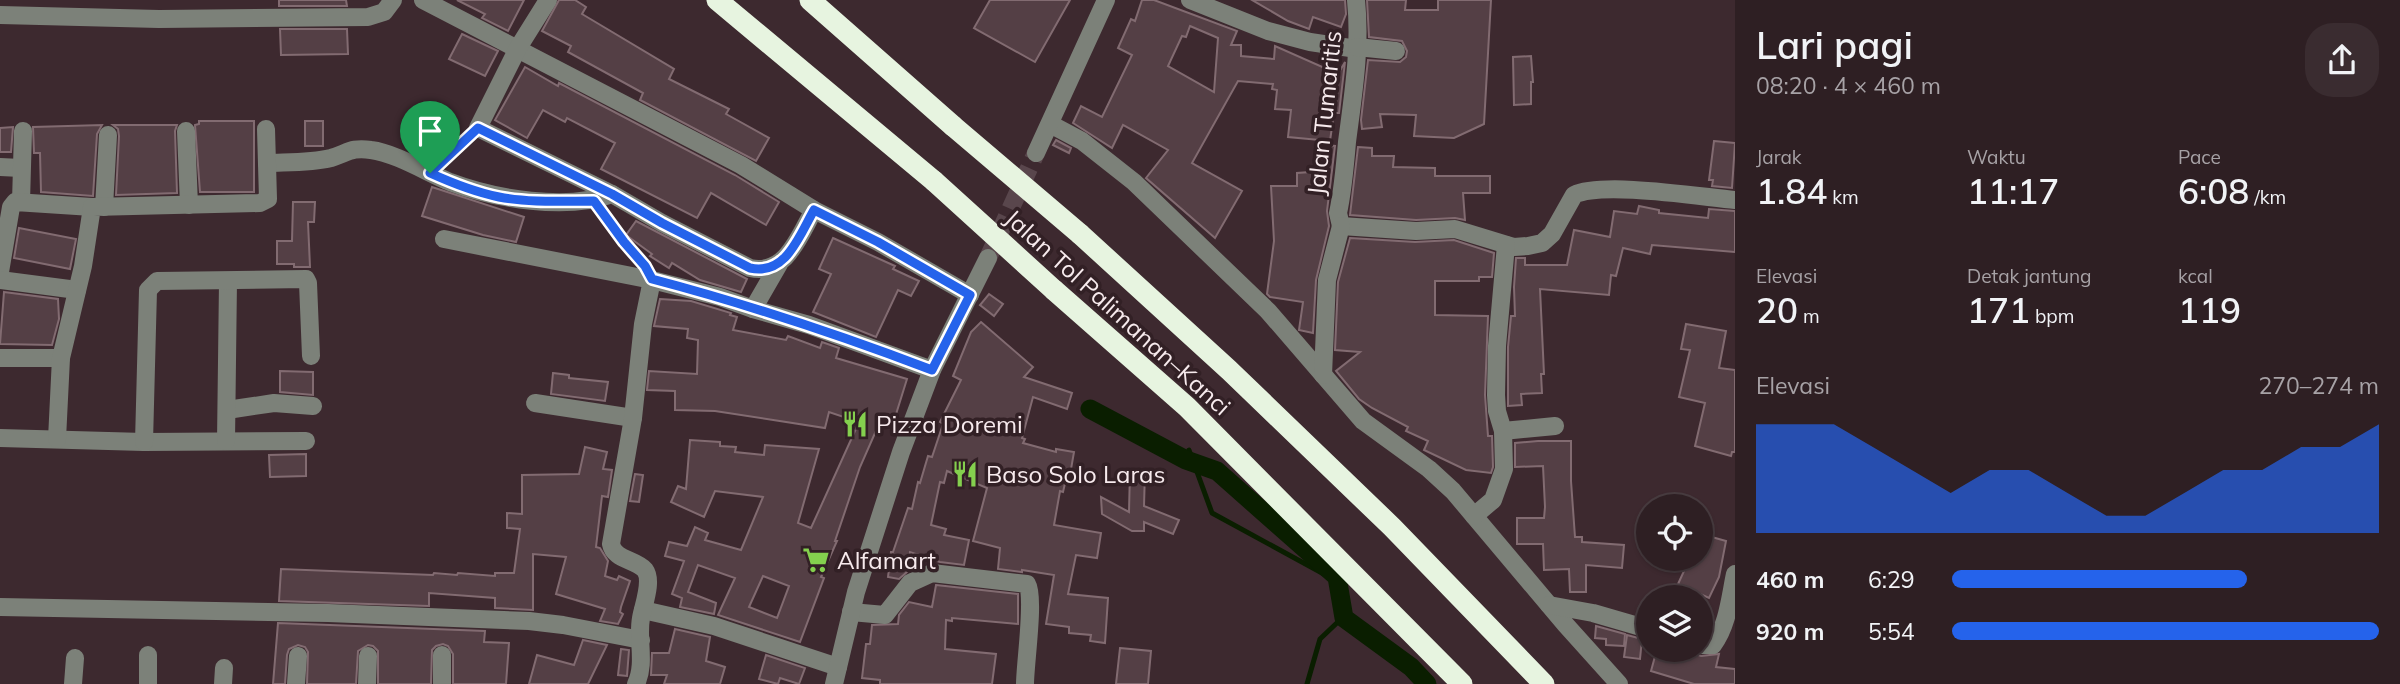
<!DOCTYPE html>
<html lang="id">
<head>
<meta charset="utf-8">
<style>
	body { margin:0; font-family:Mulish,sans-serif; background:#3a2c30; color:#f1f3f6; height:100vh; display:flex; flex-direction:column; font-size:26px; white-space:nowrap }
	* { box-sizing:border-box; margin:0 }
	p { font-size:23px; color:#a7a2a6 }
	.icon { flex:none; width:38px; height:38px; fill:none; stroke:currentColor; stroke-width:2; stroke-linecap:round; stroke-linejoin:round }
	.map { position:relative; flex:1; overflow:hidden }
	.panel { display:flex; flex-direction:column; background:#2e1f23; width:665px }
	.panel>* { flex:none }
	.controls { position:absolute; left:1636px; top:494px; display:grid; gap:14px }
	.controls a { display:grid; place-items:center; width:77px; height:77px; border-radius:50%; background:#2e1f23; box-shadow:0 2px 5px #0004,0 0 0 2px #493d41; font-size:35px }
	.pin { position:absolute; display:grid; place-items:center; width:60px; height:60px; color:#fff; margin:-72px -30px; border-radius:50% 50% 50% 0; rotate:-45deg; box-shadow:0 0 7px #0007 }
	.pin .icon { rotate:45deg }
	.round { display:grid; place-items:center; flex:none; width:74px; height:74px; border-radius:28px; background:#3a2c30 }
	.summary { display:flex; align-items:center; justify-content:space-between; height:119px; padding:0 21px }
	h1 { font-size:38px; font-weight:600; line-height:52px }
	.metrics { display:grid; grid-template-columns:repeat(3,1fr); gap:10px; height:119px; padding:7px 21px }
	.metrics div { display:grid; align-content:center }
	.metrics b { font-size:35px; font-weight:600 }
	.metrics small { font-size:19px; font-weight:400 }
	.metrics p { font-size:19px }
	.chart { height:196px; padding:14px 21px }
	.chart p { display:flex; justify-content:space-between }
	.chart svg { width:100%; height:126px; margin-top:7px; fill:#2563eb; opacity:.7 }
	ul { padding:0 21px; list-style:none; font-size:23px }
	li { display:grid; grid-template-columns:112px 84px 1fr; align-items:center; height:52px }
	li i { height:18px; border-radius:9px; background:#2563eb }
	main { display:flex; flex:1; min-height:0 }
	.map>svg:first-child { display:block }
</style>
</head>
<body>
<main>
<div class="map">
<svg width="1735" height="684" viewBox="0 0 1735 684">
	<rect width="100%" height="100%" fill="#3d292f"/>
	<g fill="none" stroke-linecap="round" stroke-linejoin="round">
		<path stroke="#0a1e00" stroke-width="5" d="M1189 450 1212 513 1333 579 1341 619 1320 639 1307 684"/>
		<path stroke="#0a1e00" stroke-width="19" d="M1090 409 1186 460 1217 471 1337 577 1344 618 1411 667 1427 684"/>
	</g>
	<g fill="#543f45" stroke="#826b71" stroke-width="2" fill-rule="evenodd">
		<path d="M279 0H346L347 6H279Z"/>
		<path d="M457 0H524L508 31 482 18 485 14Z"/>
		<path d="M559 0H575L586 7 582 14 674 69 669 79 729 109 726 114 769 138 756 161 640 100 643 93 568 52 571 46 542 31Z"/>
		<path d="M990 0H1070L1035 62 974 28Z"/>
		<path d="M1142 0H1154L1237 31 1231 45H1241V56L1274 59 1275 46 1338 74 1345 62 1339 113H1334L1330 141 1288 137 1291 110 1275 109 1277 90 1272 89 1273 84 1238 81 1192 163 1242 191 1215 238 1146 178 1168 150 1123 125 1112 148 1073 123 1081 106 1102 117 1132 55 1118 48 1131 19 1135 21ZM1190 26 1218 38 1214 92 1168 66 1182 36 1186 37Z"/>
		<path d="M1252 0H1345L1346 14 1341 27 1313 17 1309 29 1288 21Z"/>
		<path d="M1367 0H1406L1405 10H1438V0H1491L1484 124 1454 138 1414 136 1416 115 1380 114 1382 127 1362 129 1361 120 1368 60 1400 62 1406 57 1407 51 1402 41 1369 37Z"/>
		<path d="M280 29H347L348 54 281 55Z"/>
		<path d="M462 34 498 51 485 76 449 59Z"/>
		<path d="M1531 56 1533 82H1531V104L1514 105 1513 57Z"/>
		<path d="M525 67 558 86 559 83 735 175 779 202 766 225 711 193 697 218 601 169 615 143 567 118 565 122 543 110 527 138 495 120Z"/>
		<path d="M199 121H254V192H200L195 125 199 124Z"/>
		<rect x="305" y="121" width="18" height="25"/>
		<path d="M102 125 97 134 93 196 41 192 40 153H34L33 127Z"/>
		<path d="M113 125H177L175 131 177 193 116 195 119 136 118 129Z"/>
		<path d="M13 127 11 152H0V128Z"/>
		<path d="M1056 140 1071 148 1069 153 1053 145Z"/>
		<path d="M1714 141 1735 143 1732 188 1712 186 1713 180H1709Z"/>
		<path d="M1326 145 1335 146 1327 211 1329 226 1316 280 1313 333 1299 330 1303 302 1270 297 1267 294 1274 241 1271 186H1297V173L1324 171Z"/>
		<path d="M1358 147 1372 148V156H1394L1393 167 1435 168V176H1490V193H1463L1465 220 1455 218 1416 220 1350 215Z"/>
		<path d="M432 187 524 217 516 242 483 235 422 216Z"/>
		<path d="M293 202H315L314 222H308L310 267H294V264H277V241H292Z"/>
		<path d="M1639 206 1659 210V213L1708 218 1709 209 1735 211V252L1652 245 1650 254 1623 248 1616 276 1611 275 1609 295 1540 289 1544 374H1541L1542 393 1521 394 1522 405 1508 406V347L1511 316H1515L1514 287 1516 258H1525V265H1567L1574 230 1610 237 1614 211 1637 214Z"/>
		<path d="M636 221 747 279 741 292 700 280 672 263 669 268 650 256 652 254 626 235Z"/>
		<path d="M19 228 76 239 70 269 14 258Z"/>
		<path d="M833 238 895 266 893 269 919 281 911 296 898 290 876 337 813 312 831 274 819 269Z"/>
		<path d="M1350 238 1415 242 1454 240 1494 253 1492 277H1479V281H1435V315L1488 316 1485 395 1488 436H1492L1493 467 1491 473 1466 470 1424 450 1428 441 1406 431 1408 427 1372 408 1359 399 1336 371 1360 352 1335 350 1338 282Z"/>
		<path d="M4 292 58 299 59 319 52 345 0 344Z"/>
		<path d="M989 294 1003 304 994 316 980 305Z"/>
		<path d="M660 299 691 301 731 313 730 315 737 317 733 330 786 340 788 336 820 348 822 342 839 348 836 358 907 379 892 427 879 424 860 467 835 541H837L821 577 824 578 800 642 718 615 735 578 698 565 688 592 716 603 714 614 680 607 682 598 672 594 684 561 665 556 669 542 687 546 695 527 708 533 705 540 741 550 763 497 715 491 704 517 671 502 678 486 686 489 690 440 720 442V446L736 447 735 452 764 455 765 445 819 449 798 523 811 528 859 422 829 412 825 428 715 411 675 410V391L647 390 649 371 697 374 698 340 687 338 688 329 654 326ZM763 576 789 586 777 618 749 607Z"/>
		<path d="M981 322 1033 367 1024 377 1072 393 1067 409 1033 397 1022 438 1025 439 1023 443 1056 452V449L1074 452 1070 475H1067L1063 492 1060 491 1054 525 1101 533 1097 558 1076 555 1068 594 1108 598 1105 643 1090 641 1091 635 1069 633V627L1046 624 1054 575 1022 570V572L998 569 1000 548 973 541 987 488 947 471 944 483 940 482 931 525 946 529 944 535 969 540 964 565 940 562 910 552 907 572 899 579 888 577 891 552H893L908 508 912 509 918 482 920 483 928 456 932 457 943 424 940 422 961 380 953 376 971 332Z"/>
		<path d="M1686 324 1726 331 1719 368 1735 370V452H1732L1731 456 1695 446 1705 403 1679 397 1690 350 1681 349Z"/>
		<path d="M280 371 313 372V395L280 392Z"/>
		<path d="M553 373 569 375V378L608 382 605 401 551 394Z"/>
		<path d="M1538 441H1571V481L1575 537H1582V542L1624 545 1622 568 1586 565V592H1570L1569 569 1544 570 1543 544H1517V518H1544L1545 507 1543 466 1515 467V443Z"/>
		<path d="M585 447 607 452 603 469 612 470 608 497 602 496 596 547 600 548 608 561 605 576 617 580 619 576 630 581 621 607 620 612 623 614 618 624 600 621 605 609 556 594 566 557 533 554V610L495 608V598L429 593V606L279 601 281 569 433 575 434 573 457 575 458 573 495 576V573H514L520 529 507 528V513L522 514V475L579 474Z"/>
		<path d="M306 454V476L270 477 269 455Z"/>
		<path d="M1130 470H1145L1144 506 1179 520 1173 534 1144 522V531H1132L1102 514 1101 497 1129 512Z"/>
		<path d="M635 474 643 475 639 502 630 501Z"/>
		<path d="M1701 534 1726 541 1719 577 1709 598 1678 584 1690 558H1701Z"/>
		<path d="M936 585 1018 594V624L952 618V621L946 620 945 649 996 654 992 684H880V680L862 678 866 644H870L872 625 898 624 899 615 909 602 932 607Z"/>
		<path d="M278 623 485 631 484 642 509 643 506 684H453V654L448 646 443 644 436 646 432 650 431 684H378V651L373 646 368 645 358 651 356 684H307L308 652 305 647 298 645 289 649 287 655 285 684H273Z"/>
		<path d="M1596 626 1625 634 1624 646 1606 645V639L1595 638Z"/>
		<path d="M675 629 710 637 706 661 725 667 720 684H664L667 675H651L652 653H669Z"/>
		<path d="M1627 635 1642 639 1640 659 1624 657Z"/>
		<path d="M583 640 607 645 588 684H529L537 655 574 665Z"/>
		<path d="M1120 648 1151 651 1148 684H1116Z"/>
		<path d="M621 649 629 650 627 676 618 675Z"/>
		<path d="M1657 649H1691L1695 654 1701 656 1719 654 1716 667 1735 669V684H1694L1651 671Z"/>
		<path d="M766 655 805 668 799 684 780 678 778 684 759 679Z"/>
	</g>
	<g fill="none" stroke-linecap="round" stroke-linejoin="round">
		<path stroke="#59464c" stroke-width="18" stroke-dasharray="18 9" stroke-linecap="butt" d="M988 258 1036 153"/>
		<g stroke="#816f74" stroke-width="3.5" stroke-dasharray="5 3.5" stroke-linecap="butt">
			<path d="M444 159 466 137"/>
			<path d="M603 214 640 260"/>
		</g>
		<g stroke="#7c8179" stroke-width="18">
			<path d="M423 0 741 165 814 210 878 242 970 295"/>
			<path d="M548 0 518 48 478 128 612 194 662 223 750 268C786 276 799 236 814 210"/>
			<path d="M1190 0 1268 31 1310 42 1357 49"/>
			<path d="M1356 0C1361 48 1353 95 1347 142 1345 166 1343 190 1338 213L1341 226 1416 231 1455 229 1514 247 1528 246 1542 243 1552 234 1574 195C1602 181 1701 197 1735 200"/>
			<path d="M0 15 159 19 368 17 384 12 393 0"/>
			<path d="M1357 47 1396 51"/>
			<path d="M1050 124 1082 141 1134 182 1268 311 1363 421 1429 469 1453 491 1565 624 1619 684"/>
			<path d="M186 131 189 205"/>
			<path d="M1036 153 1106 0"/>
			<path d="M267 163C287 162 311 163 331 158 348 153 351 147 371 150 395 153 428 173 450 182 495 199 567 211 612 194"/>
			<path d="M0 167 21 168"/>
			<path d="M21 202 23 131"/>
			<path d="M104 207 108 135"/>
			<path d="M444 239 652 280 720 297 753 309 809 325 932 370"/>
			<path d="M0 272 11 207 15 202 92 207"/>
			<path d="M0 280 77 290"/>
			<path d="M753 309 779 264"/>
			<path d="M0 358H61"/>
			<path d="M1323 375 1327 280 1341 226"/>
			<path d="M535 403 633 418"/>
			<path d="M227 410 274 403 313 406"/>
			<path d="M1503 431 1555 426"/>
			<path d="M0 438 144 442 306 441"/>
			<path d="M57 439 61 358 83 266 92 207 260 203 268 199 266 129"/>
			<path d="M226 441 228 281"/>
			<path d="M144 442 148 290 157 281 306 279 308 283 311 356"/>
			<path d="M1474 516 1493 500 1504 469 1503 431 1497 411 1496 395 1497 346 1506 245"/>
			<path d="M1549 605 1593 613 1648 629"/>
			<path d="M0 607 328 613 529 621 563 625 641 640"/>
			<path d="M643 610 714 626 838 667"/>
			<path d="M851 612 885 615 910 583 932 573 1027 584C1035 597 1025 664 1025 684"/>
			<path d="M1701 645H1713C1728 625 1730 597 1735 574"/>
			<path d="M148 655V684"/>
			<path d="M442 655V684"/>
			<path d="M73 684 75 658"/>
			<path d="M223 684 224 668"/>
			<path d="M296 684 298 656"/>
			<path d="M367 684 368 656"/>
			<path d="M636 684C646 663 637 640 641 618 643 606 653 581 645 570 635 559 614 560 611 544L633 418 643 324 652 280"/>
			<path d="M834 684 856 592 901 452 932 370 988 258"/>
		</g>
		<g stroke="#e7f4e0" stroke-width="21">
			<path d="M717 0 934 181"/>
			<path d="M810 0 953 126"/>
			<path d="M1080 234 1229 370 1392 527 1544 684"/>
			<path d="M1054 290 1187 407 1462 684"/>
		</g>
		<g stroke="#e7f4e0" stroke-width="21">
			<path d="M953 126 1080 234"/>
			<path d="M934 181 1054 290"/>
		</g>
	</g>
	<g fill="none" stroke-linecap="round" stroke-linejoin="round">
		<g stroke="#fff" stroke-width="14">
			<path id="route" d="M478 128 612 194 662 223 750 268C786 276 799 236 814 210L878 242 970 295 932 370C840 335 747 304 652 279L645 266 624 242 594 201C563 201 529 203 499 197 475 192 452 183 430 173Z"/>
		</g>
		<use href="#route" stroke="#2563eb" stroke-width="9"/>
	</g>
	<defs>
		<g id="restaurant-bare" transform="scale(2.1)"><path d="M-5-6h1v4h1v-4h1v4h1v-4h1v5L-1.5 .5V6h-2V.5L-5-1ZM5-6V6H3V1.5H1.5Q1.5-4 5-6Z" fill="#84d04e" stroke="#322025" stroke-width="2.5" paint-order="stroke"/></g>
		<g id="supermarket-bare" transform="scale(2.1)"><path d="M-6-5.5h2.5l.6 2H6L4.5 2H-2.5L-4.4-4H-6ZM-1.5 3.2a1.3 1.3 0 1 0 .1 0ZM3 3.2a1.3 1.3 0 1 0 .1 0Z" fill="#84d04e" stroke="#322025" stroke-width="2.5" paint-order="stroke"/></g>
	</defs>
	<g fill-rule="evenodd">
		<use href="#restaurant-bare" x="855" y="424"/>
		<use href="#restaurant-bare" x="965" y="474"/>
		<use href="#supermarket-bare" x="816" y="560"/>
	</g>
	<g text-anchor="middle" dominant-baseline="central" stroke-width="7" stroke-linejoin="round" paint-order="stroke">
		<g font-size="24" fill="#f7eaed" stroke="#322025">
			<text transform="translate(1324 113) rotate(-84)">Jalan Tumaritis</text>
			<text transform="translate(1118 312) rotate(42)">Jalan Tol Palimanan–Kanci</text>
		</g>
		<g font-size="24" fill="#f7eaed" stroke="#322025" text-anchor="start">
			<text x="876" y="424">Pizza Doremi</text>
			<text x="986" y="474">Baso Solo Laras</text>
			<text x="837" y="560">Alfamart</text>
		</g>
	</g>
</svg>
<div class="controls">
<a><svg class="icon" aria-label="locate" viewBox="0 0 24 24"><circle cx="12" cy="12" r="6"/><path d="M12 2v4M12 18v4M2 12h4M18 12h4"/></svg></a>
<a><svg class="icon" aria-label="layers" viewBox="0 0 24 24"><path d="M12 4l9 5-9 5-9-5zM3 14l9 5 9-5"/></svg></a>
</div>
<div class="pin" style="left:430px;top:173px;background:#1e9e55"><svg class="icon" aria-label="arrive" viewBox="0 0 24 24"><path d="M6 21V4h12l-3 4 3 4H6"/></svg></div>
</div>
<section class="panel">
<div class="summary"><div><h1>Lari pagi</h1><p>08:20 · 4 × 460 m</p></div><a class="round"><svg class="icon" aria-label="share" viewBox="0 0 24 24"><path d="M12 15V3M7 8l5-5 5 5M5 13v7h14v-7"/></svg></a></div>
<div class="metrics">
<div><p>Jarak</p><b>1.84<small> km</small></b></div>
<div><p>Waktu</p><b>11:17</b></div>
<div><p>Pace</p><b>6:08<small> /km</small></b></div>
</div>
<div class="metrics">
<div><p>Elevasi</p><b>20<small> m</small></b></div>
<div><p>Detak jantung</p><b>171<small> bpm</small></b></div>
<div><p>kcal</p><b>119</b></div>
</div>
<div class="chart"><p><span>Elevasi</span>270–274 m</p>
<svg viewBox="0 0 160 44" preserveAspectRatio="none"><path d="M0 44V6L10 6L20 6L30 14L40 22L50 30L60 22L70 22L80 30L90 38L100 38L110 30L120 22L130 22L140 14L150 14L160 6V44z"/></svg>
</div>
<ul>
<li><b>460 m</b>6:29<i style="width:69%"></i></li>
<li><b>920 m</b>5:54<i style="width:100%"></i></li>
</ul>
</section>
</main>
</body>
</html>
